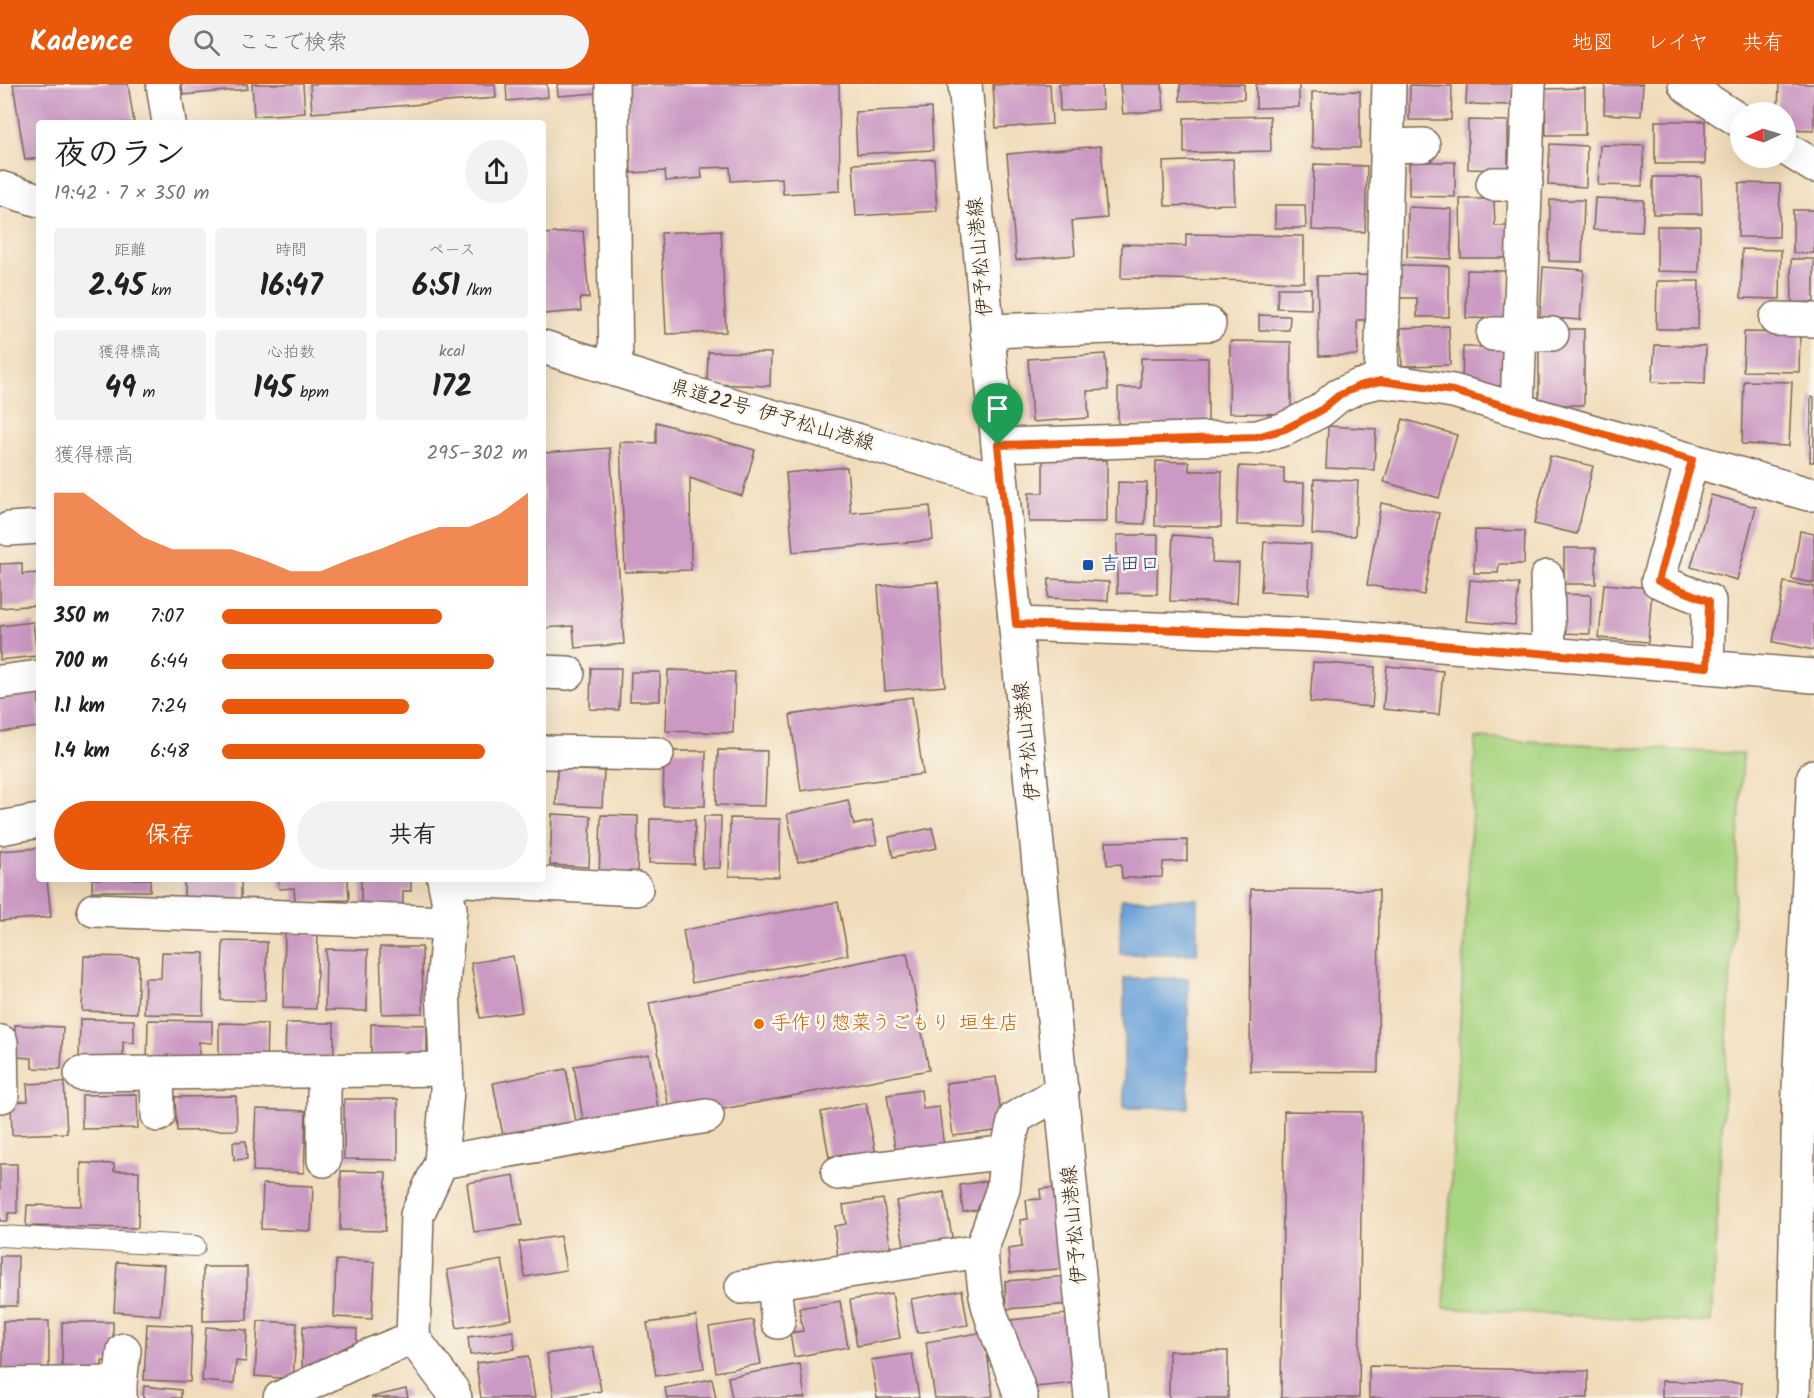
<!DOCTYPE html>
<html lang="ja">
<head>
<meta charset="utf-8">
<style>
	body { margin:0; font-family:Kalam,"Klee One",sans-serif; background:#f2f2f2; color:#222; height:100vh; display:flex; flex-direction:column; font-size:22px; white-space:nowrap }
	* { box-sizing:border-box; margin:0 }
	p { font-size:20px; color:#767676 }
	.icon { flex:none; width:33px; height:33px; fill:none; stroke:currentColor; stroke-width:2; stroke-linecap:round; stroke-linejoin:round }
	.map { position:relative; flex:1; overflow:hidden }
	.drawer { position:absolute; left:36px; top:36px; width:510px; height:762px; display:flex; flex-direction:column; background:#fff; border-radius:6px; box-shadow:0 6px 24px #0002 }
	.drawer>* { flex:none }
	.needle { width:39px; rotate:266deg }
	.fabs { position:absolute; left:1730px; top:18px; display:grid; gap:12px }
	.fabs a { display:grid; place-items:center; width:66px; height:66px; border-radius:50%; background:#fff; box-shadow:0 6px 24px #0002; font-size:30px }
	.pin { position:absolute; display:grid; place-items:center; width:51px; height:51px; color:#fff; margin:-62px -26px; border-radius:50% 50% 50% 0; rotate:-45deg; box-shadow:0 0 6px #0007 }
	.pin .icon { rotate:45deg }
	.round { display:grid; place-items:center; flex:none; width:63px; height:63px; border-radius:32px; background:#f2f2f2 }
	.summary { display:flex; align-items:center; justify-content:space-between; height:102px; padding:0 18px }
	h1 { font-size:33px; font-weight:600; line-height:45px }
	.metrics { display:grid; grid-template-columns:repeat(3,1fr); gap:9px; height:102px; padding:6px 18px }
	.metrics div { display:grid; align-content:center; border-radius:6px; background:#f2f2f2; text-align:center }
	.metrics b { font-size:30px; font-weight:600 }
	.metrics small { font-size:16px; font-weight:400 }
	.metrics p { font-size:16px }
	.chart { height:168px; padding:12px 18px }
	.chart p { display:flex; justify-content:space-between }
	.chart svg { width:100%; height:108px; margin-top:6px; fill:#ea580c; opacity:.7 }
	.cta { display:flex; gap:12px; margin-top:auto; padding:12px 18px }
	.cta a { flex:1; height:69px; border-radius:36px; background:#ea580c; color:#fff; font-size:24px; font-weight:600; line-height:69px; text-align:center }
	.cta a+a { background:#f2f2f2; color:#222 }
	ul { padding:0 18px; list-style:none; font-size:20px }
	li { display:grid; grid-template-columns:96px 72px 1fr; align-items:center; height:45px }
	li i { height:15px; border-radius:8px; background:#ea580c }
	header { display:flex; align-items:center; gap:36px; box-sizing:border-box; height:84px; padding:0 30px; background:#ea580c; color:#fff }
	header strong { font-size:28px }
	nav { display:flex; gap:33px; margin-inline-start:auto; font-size:21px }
	.search { width:420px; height:54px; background:#f2f2f2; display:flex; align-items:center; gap:15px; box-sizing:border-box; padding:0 21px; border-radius:33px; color:#767676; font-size:22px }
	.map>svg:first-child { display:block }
</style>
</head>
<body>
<header>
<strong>Kadence</strong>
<div class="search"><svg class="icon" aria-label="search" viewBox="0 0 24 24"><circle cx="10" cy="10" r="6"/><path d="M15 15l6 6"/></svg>ここで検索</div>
<nav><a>地図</a><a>レイヤ</a><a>共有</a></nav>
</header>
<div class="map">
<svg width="1814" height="1314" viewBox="0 0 1814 1314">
	<rect width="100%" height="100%" fill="#fbf7ec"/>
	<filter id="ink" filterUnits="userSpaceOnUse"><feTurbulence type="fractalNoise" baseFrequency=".0167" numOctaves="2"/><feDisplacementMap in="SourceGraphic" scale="12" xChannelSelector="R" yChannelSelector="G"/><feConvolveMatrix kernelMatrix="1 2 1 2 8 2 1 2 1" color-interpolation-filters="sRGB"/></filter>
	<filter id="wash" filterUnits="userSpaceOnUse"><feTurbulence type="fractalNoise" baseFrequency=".008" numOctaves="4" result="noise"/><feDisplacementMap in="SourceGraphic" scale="24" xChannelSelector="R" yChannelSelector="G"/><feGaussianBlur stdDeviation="1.35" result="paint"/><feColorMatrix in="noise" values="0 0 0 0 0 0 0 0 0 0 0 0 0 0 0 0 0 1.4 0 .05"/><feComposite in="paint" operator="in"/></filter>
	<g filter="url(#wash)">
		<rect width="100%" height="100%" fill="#f0dcba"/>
		<path fill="#a7d481" stroke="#717f50" stroke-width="1.5" d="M1476 654 1743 670 1711 1239 1444 1224Z"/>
		<g fill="#6aa1d8" stroke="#52667b" stroke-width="1.5">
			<path d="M1121 815H1197V870H1120Z"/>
			<rect x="1124" y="894" width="64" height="130"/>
		</g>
		<g id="blocks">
			<g fill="#cb99c3">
				<path d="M13 0H128L134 39H39V74L25 76Z"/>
				<path d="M182 0H247L248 5 183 11Z"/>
				<path d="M252 0H303L305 29 254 32Z"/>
				<path d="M310 0H495L496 14 312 29Z"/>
				<path d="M506 0H547L548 13 507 17Z"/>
				<path d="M557 0H596L597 9 558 12Z"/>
				<path d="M627 0H839L840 107 783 110 782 94 731 97 730 83 701 84 702 94 666 97 665 87 631 89Z"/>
				<path d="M1014 0H1050L1052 40 996 44 993 1Z"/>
				<path d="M1059 0H1102L1103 25 1060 27Z"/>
				<path d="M1120 0H1162L1164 26 1123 30Z"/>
				<path d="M1180 0H1244V15L1180 17Z"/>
				<path d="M1256 0H1299V23L1256 24Z"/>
				<path d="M1467 0H1512L1511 21 1466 20Z"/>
				<path d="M1605 0H1643L1641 32 1604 30Z"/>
				<path d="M1779 0H1814V47L1785 46V28H1778Z"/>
				<path d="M1410 1 1452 2 1451 36H1409Z"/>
				<path d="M1585 4V51H1546L1545 5Z"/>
				<path d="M1360 7V64H1312V8Z"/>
				<path d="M931 24 933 66 857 70 855 28Z"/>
				<path d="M1270 32 1271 67 1184 69V34Z"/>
				<path d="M1468 36 1508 37V86L1468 85Z"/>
				<rect x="1655" y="37" width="50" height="43"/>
				<path d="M1550 60 1587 62 1586 103 1548 101Z"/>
				<path d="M1600 61 1644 62 1642 102 1598 101Z"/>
				<path d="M1101 62 1107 134 1072 137 1075 171 1016 176 1007 70Z"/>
				<path d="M934 75 937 127 856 132 853 80Z"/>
				<path d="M1233 75 1235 120 1165 122 1163 78Z"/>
				<path d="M1409 78H1455V113L1409 112Z"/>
				<path d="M1314 80 1367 82 1365 148 1312 146Z"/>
				<path d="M1653 93H1701L1702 130H1653Z"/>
				<path d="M1739 99 1780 100 1779 153H1738Z"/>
				<path d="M1595 114 1644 116 1642 148 1593 146Z"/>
				<path d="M1460 115H1494L1495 142H1512L1511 174H1461Z"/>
				<path d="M1550 116H1584L1582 178 1549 177Z"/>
				<path d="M1275 121H1305L1306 144H1275Z"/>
				<path d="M1408 123 1452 125 1451 175 1407 173Z"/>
				<rect x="1793" y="126" width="21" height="43"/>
				<path d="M1657 142H1700L1699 188 1657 187Z"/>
				<path d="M721 146 726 248 666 250 661 149Z"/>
				<path d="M583 147 589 214H580L581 227 543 230V150Z"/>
				<path d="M1186 150 1304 152V198L1121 194 1122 160 1186 162Z"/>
				<path d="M1742 165 1781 166 1780 215 1741 214Z"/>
				<path d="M1791 175H1814V218L1792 219Z"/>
				<path d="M1401 181 1449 182V233H1417V214H1400Z"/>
				<path d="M1543 183 1584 186 1580 236 1540 233Z"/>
				<path d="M1467 186 1506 187 1505 235 1466 234Z"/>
				<path d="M1371 191 1372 236H1357L1358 271 1319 272 1317 192Z"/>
				<path d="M1657 197H1699L1698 245H1656Z"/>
				<path d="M1278 204H1311V225L1277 224Z"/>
				<path d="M1259 231 1290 232 1289 246H1259Z"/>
				<path d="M1449 242 1450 281 1402 282 1401 244Z"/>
				<path d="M1563 245H1584V321H1539V260Z"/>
				<path d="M1744 248 1800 249 1799 288 1743 287Z"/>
				<path d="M1230 257 1291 258V330L1229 329Z"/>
				<path d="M1655 261 1706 262 1705 300 1652 298Z"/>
				<path d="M1463 263H1509L1508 302 1462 301Z"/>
				<path d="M708 268 771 269 770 302 707 300Z"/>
				<path d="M1105 270 1108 306 1087 307 1089 334 1032 338 1028 275Z"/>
				<path d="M1141 274H1208V341L1118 340V304H1141Z"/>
				<path d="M1744 297 1792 298 1789 362 1742 360Z"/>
				<path d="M1811 313H1814V378H1810Z"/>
				<path d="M1403 335 1457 351 1439 414 1384 398Z"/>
				<path d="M656 338 755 366 742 412 690 394 691 486 625 488 620 358 656 359Z"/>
				<path d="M1328 342 1376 345 1374 386 1326 384Z"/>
				<path d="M610 364 624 560 575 564 573 542 543 544V369Z"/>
				<path d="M1550 372 1593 382 1577 450 1534 440Z"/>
				<path d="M1043 376H1107V438H1029V409H1043Z"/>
				<path d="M1156 377 1189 378V387H1222L1221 443 1155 442Z"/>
				<path d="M1239 382 1284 384V399H1304L1303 443 1237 441Z"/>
				<path d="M847 383 851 429 930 422 933 456 793 468 786 389Z"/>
				<path d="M1314 395 1358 397 1355 452 1312 450Z"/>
				<path d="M1118 398 1147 399 1145 440 1117 439Z"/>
				<path d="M1711 411 1756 423 1737 496 1691 483Z"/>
				<path d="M1381 419 1439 429 1424 511 1367 501Z"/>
				<path d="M1475 446 1525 447 1524 480H1499L1498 489H1474Z"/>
				<path d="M1800 447 1814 450V499L1792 495Z"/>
				<path d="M1117 451H1158L1157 510 1117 509Z"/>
				<path d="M1173 451 1213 454 1212 478 1239 479 1237 519 1170 517Z"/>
				<path d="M1264 458 1311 460 1309 510 1261 508Z"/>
				<rect x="1564" y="464" width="32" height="36"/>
				<path d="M22 479V490L39 489V521L0 524V480Z"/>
				<path d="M1049 495 1109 498 1108 517 1048 514Z"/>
				<path d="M1470 496 1519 500 1515 541 1466 537Z"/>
				<path d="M938 498 945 602 885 607 878 502Z"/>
				<path d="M1784 498 1814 503V566L1773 558Z"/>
				<path d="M1604 500 1652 504 1648 558 1599 554Z"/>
				<path d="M1560 510 1591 511 1590 550 1559 549Z"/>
				<path d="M33 538 37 572 0 576V542Z"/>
				<path d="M1313 578 1375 583 1372 623 1310 618Z"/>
				<path d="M1387 582 1443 587 1439 631 1383 625Z"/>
				<path d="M591 584H621L619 626 590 625Z"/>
				<path d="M668 586 735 588 733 649 666 647Z"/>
				<path d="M631 588H660V617H630Z"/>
				<path d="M39 606V643L0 648V611Z"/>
				<path d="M912 613 923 690 801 707 790 631Z"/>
				<path d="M718 666 767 667 765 722 716 721Z"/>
				<path d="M664 667H706L705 722H663Z"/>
				<path d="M557 685 604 687 602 723 556 721Z"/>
				<path d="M848 716 854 741 872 737 877 760 798 778 787 730Z"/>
				<path d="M552 730 591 732 589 783 550 781Z"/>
				<path d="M601 731 638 732 637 796 599 795Z"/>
				<path d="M704 732H721L720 784H702Z"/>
				<path d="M730 734 780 735 779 793 729 792Z"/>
				<path d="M650 735 695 736 694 780 649 779Z"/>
				<path d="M932 744 937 764 893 773 889 753Z"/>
				<path d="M1187 756V777L1163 778 1162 793 1122 794 1121 780 1107 781 1106 758Z"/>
				<path d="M39 764V795H47L51 833 0 837V767Z"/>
				<rect x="92" y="795" width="58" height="12"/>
				<rect x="184" y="795" width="57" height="21"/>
				<path d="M278 795H348L349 816 295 817 294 804 279 805Z"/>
				<path d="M361 795H411V807H403V823H361Z"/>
				<path d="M1251 805 1379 806 1378 988 1250 987Z"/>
				<path d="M838 818 848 871 692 899 683 846Z"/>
				<path d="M285 849 318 850 316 925 283 924Z"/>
				<path d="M223 857 267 858 265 917 221 916Z"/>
				<path d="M380 863H422L423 929 382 930Z"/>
				<path d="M326 865 368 866 367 927 325 926Z"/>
				<path d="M162 868 204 869 203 931 144 930 145 894H161Z"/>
				<path d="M907 869 929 986 671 1035 649 919Z"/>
				<path d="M84 872 139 873 137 929 82 927Z"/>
				<path d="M513 872 522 928 480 934 471 879Z"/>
				<path d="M80 935 134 936V959L123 958V979H79Z"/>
				<path d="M148 936 212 937V959L199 958V980H147Z"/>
				<path d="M219 939 267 940 266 980H219Z"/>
				<path d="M286 939H334V977H285Z"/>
				<path d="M371 940 427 941V980L371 979Z"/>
				<path d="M15 941 63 943 61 985 32 984V974L14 973Z"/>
				<path d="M649 970 659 1030 584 1042 574 982Z"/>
				<path d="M566 985 577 1043 504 1057 493 999Z"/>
				<path d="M996 993 1003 1046 953 1052 946 999Z"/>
				<path d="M64 998 67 1049 12 1051 11 1018 28 1017 27 1000Z"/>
				<path d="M921 1006 923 1025 939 1023 944 1064 896 1071 887 1011Z"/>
				<path d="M137 1010 138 1044 82 1045V1011Z"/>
				<path d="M236 1012 237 1046 177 1047 175 1013Z"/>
				<path d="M344 1015H398V1076L344 1075Z"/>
				<path d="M866 1019 876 1071 850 1076 848 1069 829 1073 821 1028Z"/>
				<path d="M256 1025 306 1027 304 1089 253 1087Z"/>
				<path d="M1284 1027 1362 1028 1359 1314H1281Z"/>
				<path d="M246 1057 247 1075 234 1076 233 1058Z"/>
				<path d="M81 1079 114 1080V1087H139L138 1144 26 1142 27 1121 81 1122Z"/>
				<path d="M0 1080H17V1129H8V1137H0Z"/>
				<path d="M341 1087 386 1088 385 1147 340 1146Z"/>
				<path d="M514 1091 522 1141 474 1148 467 1099Z"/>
				<path d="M986 1097 989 1124 963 1128 960 1101Z"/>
				<path d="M263 1100 313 1102 311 1147 261 1145Z"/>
				<path d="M1064 1103 1070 1184 1010 1189 1008 1165 1022 1163 1020 1136 1028 1135 1026 1116 1041 1115 1040 1105Z"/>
				<path d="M944 1108 954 1164 906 1172 896 1117Z"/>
				<path d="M883 1115 892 1173 839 1181 834 1142 846 1140 843 1121Z"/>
				<path d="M560 1152 566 1186 525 1193 519 1158Z"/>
				<path d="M0 1172H18L17 1222H0Z"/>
				<path d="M336 1176 375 1178 372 1235 334 1233Z"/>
				<path d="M502 1176 512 1235 457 1244 447 1186Z"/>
				<path d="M117 1178 164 1181 160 1231 114 1228Z"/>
				<path d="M203 1183H247V1236L203 1237Z"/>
				<path d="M1069 1192 1071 1220 1006 1225 1005 1197Z"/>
				<path d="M962 1206 968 1241 917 1249 911 1215Z"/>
				<path d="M892 1209 900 1254 857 1262 850 1216Z"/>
				<path d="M840 1217 848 1263 794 1273 790 1249 803 1247 799 1224Z"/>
				<path d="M1068 1230 1075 1299 1025 1304 1014 1272 1010 1236Z"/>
				<path d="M696 1232 704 1284 656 1292 647 1239Z"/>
				<path d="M753 1236 761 1280 716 1288 709 1243Z"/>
				<path d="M3 1237H49V1287L3 1286Z"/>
				<path d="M258 1237 297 1239 293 1295 255 1292Z"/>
				<path d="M62 1238H113V1277H102V1290H62Z"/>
				<path d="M147 1240 192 1242 190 1298 144 1296Z"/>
				<path d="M303 1242 357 1245 356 1273 329 1271V1286L302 1284Z"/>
				<path d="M206 1243 247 1246 246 1278 236 1277 234 1300 202 1297Z"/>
				<path d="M513 1247 515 1265 470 1271 468 1253Z"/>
				<path d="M984 1248 993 1312 981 1314H935L926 1258Z"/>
				<path d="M593 1263 601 1307 554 1314 547 1270Z"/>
				<rect x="1169" y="1267" width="59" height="47"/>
				<path d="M912 1270 919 1314H877L871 1276Z"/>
				<path d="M528 1272 535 1314H481L476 1279Z"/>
				<path d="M800 1280 805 1314H732L728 1293Z"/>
				<path d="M1369 1282 1588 1287V1314H1369Z"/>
				<path d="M712 1295 716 1314H667L665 1304Z"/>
				<path d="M1662 1297 1742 1299 1741 1314H1662Z"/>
				<path d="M144 1302 181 1306V1314H143Z"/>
				<path d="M406 1305 408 1314H372V1313Z"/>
			</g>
		</g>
	</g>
	<g filter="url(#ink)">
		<use href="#blocks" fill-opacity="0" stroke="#7a6855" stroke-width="1.5"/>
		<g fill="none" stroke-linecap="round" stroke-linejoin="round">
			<g stroke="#7a6855" stroke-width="22">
				<path id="lane" d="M0 1152 195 1162"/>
			</g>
			<g stroke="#7a6855" stroke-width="36">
				<g id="street">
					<path d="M163 0 169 39"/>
					<path d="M612 0 616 286"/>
					<path d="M1685 0 1689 4 1740 37"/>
					<path d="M1388 62 1423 61"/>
					<path d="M1785 64 1814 82"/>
					<path d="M1493 100H1526"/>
					<path d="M1776 235 1814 236"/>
					<path d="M987 247 1209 240"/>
					<path d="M1493 250H1552"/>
					<path d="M1381 297 1389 0"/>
					<path d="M1517 326 1529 0"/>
					<path d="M998 361 1257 353 1285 345 1320 327 1338 312 1359 302 1381 297 1408 300 1453 307 1808 410H1814"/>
					<path d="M1692 376 1658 497 1709 517 1707 583"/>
					<path d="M9 445 39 443"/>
					<path d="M1547 493 1549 570"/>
					<path d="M1016 540 1319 551 1814 592"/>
					<path d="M543 588 568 589"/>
					<path d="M0 598 39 593"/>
					<path d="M543 668 657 670"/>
					<path d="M0 744 39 737"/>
					<path d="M444 795 450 825 443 900 447 1006 441 1078 417 1131 413 1254 452 1306 455 1314"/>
					<path d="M448 795 636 805"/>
					<path d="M94 826 449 839"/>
					<path d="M1 958 2 1012"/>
					<path d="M157 989 158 1031"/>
					<path d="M81 990 446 985"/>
					<path d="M324 1076V987"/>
					<path d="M441 1078 707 1032"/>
					<path d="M838 1089 1007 1068"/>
					<path d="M981 1167C983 1189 984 1210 991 1231 1000 1259 1013 1285 1021 1314"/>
					<path d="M774 1199 778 1238"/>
					<path d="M742 1203 981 1167 1003 1105 1007 1068 1015 1034 1062 1007"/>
					<path d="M0 1301 120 1299"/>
					<path d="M120 1314V1299L124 1266"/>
					<path d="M280 1314 363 1274 413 1254"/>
					<path d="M1793 1314 1799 1005 1814 692"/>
				</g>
			</g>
			<g stroke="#7a6855" stroke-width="36">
				<g id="primary">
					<path d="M965 0 998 361 1091 1314"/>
					<path d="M0 104 39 116"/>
					<path d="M543 263 686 308 1001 397"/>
				</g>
			</g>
			<use href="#lane" stroke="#fff" stroke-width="20"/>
			<use href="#street" stroke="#fff" stroke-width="33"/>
			<use href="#primary" stroke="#fff" stroke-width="33"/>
		</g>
	</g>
	<g fill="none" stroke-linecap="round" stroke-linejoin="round" filter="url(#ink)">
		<g stroke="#fff" stroke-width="12">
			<path id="route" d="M1381 297 1453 307 1692 376 1658 497 1709 517 1707 583 1319 551 1016 540 998 361 1257 353 1285 345 1320 327 1338 312 1359 302Z"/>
		</g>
		<use href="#route" stroke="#ea580c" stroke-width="8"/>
	</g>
	<rect fill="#1a4fb4" stroke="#fbf7ec" stroke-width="2" x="1082" y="475" width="12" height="12" rx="3"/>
	<circle fill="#e8710a" stroke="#fbf7ec" stroke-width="2" cx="759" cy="940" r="6"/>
	<g text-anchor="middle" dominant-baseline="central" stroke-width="5" stroke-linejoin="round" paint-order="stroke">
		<g font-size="20" fill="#3b2a1e" stroke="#fbf7ec">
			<text transform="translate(981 173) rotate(-95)">伊予松山港線</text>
			<text transform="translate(772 332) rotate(16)">県道22号 伊予松山港線</text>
			<text transform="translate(1028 657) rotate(-96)">伊予松山港線</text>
			<text transform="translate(1075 1141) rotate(-95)">伊予松山港線</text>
		</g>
		<g font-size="20" fill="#164399" stroke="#fbf7ec" text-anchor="start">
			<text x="1100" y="481">吉田口</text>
		</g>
		<g font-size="20" fill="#c56008" stroke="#fbf7ec" text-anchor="start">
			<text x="771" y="940">手作り惣菜うごもり 垣生店</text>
		</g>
	</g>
</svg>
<div class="fabs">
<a><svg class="needle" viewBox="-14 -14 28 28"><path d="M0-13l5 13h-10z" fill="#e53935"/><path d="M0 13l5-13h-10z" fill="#767676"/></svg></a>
</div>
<div class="pin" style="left:998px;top:361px;background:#1e9e55"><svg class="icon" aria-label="arrive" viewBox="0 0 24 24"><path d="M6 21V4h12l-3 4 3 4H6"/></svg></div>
<section class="drawer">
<div class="summary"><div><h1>夜のラン</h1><p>19:42 · 7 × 350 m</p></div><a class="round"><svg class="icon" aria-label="share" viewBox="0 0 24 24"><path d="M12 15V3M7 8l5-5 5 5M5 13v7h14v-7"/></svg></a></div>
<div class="metrics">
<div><p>距離</p><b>2.45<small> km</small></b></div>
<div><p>時間</p><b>16:47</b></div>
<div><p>ペース</p><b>6:51<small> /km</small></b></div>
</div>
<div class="metrics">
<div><p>獲得標高</p><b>49<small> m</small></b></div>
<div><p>心拍数</p><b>145<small> bpm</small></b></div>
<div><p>kcal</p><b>172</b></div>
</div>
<div class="chart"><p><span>獲得標高</span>295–302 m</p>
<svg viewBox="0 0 160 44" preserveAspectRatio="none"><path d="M0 44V6L10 6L20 15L30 24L40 29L50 29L60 29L70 33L80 38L90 38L100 33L110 29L120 24L130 20L140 20L150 15L160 6V44z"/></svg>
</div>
<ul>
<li><b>350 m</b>7:07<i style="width:72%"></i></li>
<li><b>700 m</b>6:44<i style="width:89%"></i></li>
<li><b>1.1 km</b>7:24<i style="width:61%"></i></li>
<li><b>1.4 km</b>6:48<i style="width:86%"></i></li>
</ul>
<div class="cta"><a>保存</a><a>共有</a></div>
</section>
</div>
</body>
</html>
